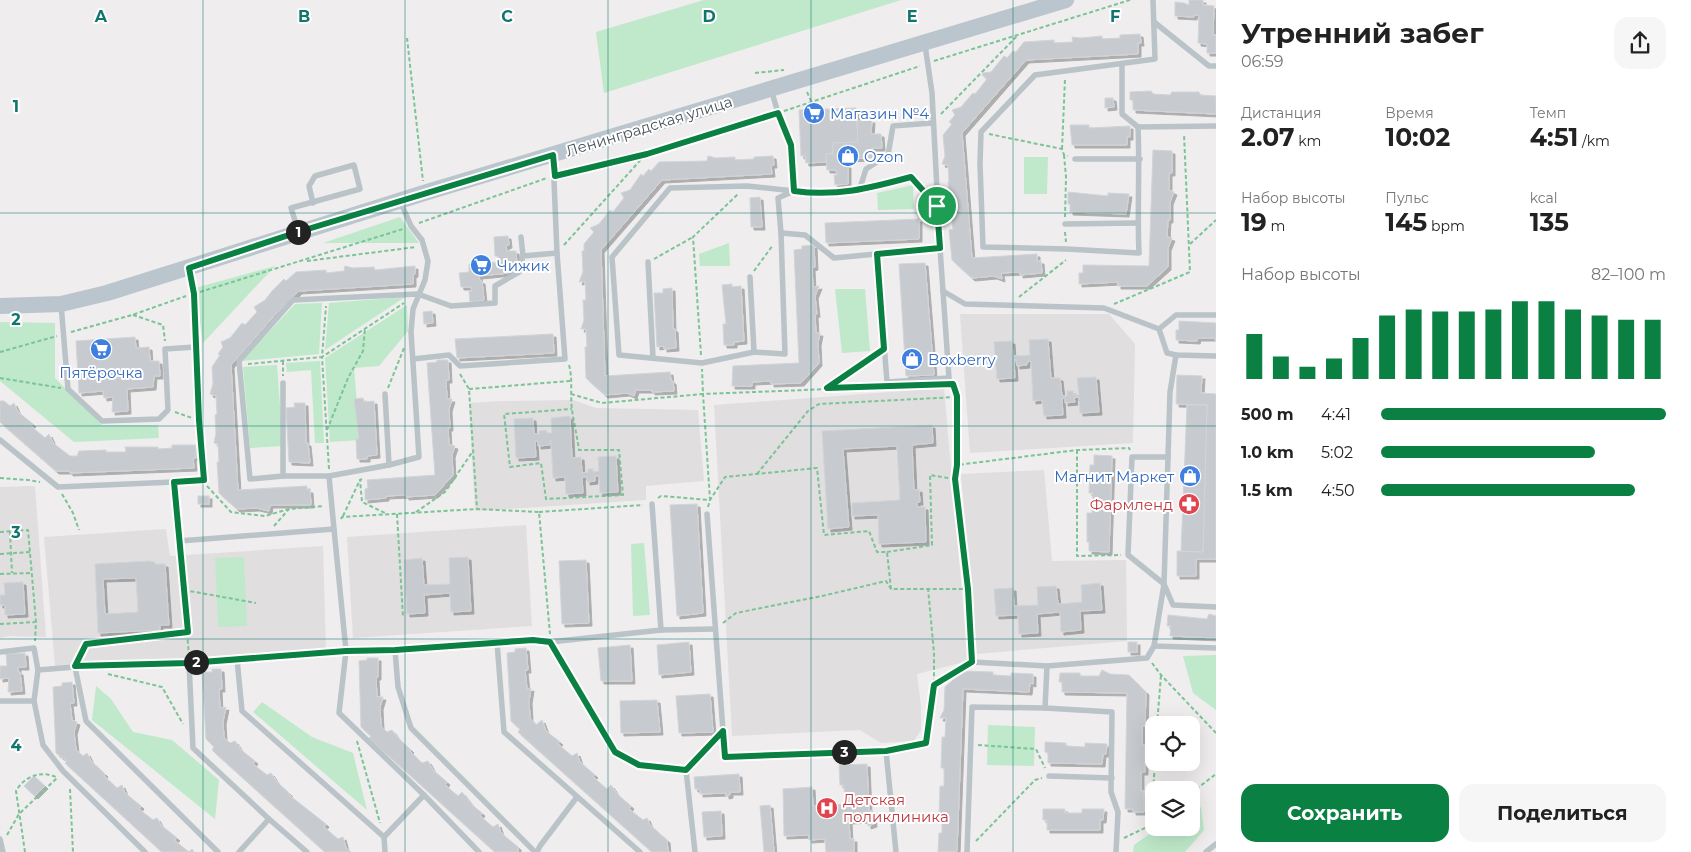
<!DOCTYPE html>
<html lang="ru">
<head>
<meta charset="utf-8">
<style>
	body { margin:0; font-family:Montserrat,sans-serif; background:#f6f6f6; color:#222; height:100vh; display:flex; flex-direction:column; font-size:19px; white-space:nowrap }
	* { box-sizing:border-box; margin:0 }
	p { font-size:16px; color:#767676 }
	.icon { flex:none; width:28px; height:28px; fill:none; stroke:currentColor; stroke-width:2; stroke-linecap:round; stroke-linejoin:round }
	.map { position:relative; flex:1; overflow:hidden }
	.side { display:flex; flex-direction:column; background:#fff; width:475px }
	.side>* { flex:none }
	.fabs { position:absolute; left:1145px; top:716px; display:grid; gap:10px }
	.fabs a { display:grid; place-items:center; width:55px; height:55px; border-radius:10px; background:#fff; box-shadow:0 5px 20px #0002; font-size:25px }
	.pin { position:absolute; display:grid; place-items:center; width:42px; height:42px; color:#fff; margin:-21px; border:2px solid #fff; border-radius:50%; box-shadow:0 1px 5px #0007 }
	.km { position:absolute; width:25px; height:25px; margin:-12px; border-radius:50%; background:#222; color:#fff; font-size:14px; line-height:25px; text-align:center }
	.round { display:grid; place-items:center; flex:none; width:52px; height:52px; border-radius:15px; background:#f6f6f6 }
	.summary { display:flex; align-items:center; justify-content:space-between; height:85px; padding:0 25px }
	h1 { font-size:28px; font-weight:700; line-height:38px }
	.metrics { display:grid; grid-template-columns:repeat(3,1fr); gap:8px; height:85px; padding:5px 25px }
	.metrics div { display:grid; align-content:center }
	.metrics b { font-size:25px; font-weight:700 }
	.metrics small { font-size:14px; font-weight:400 }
	.metrics p { font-size:14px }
	.chart { height:140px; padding:10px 25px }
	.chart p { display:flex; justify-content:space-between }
	.chart svg { width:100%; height:90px; margin-top:5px; stroke:#0b8043; stroke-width:6 }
	.cta { display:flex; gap:10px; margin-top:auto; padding:10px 25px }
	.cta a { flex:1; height:58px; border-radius:15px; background:#0b8043; color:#fff; font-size:20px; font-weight:700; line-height:58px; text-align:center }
	.cta a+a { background:#f6f6f6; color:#222 }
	ul { padding:0 25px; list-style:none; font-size:16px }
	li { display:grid; grid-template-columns:80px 60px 1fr; align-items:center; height:38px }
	li i { height:12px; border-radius:6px; background:#0b8043 }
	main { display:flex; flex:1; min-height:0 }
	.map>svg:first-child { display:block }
</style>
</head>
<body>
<main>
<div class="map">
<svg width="1216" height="852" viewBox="0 0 1216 852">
	<defs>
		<filter id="shadow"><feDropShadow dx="3" dy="3" stdDeviation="0" flood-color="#0004"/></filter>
	</defs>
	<rect width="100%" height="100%" fill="#efeded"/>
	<g fill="#e0dede">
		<path d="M960 314H1109L1135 344 1133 443 970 453Z"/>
		<path d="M944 388 968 661 917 674 921 706V730L914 741 881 743 860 730 732 736 714 405Z"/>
		<path d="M573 400 596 408 698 410 704 481 646 486V500L475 511 469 403 501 401Z"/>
		<path d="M1044 470 1052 561 1126 560 1127 641 977 654 961 474Z"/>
		<path d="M35 486 46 637 9 636 0 638V487Z"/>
		<path d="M526 525 532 626 353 638 347 537Z"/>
		<path d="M166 529 170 556 323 546 326 651 55 666 44 537Z"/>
	</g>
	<g fill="#bfe9ca">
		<path d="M704 0H901L604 93 596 32Z"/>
		<path d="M1048 157 1047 194H1024V157Z"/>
		<path d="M913 185 914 209 878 210 877 193Z"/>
		<path d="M400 217 419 243H323Z"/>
		<path d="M729 243 730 266H700L699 254Z"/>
		<path d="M275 266 203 343 195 288Z"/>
		<path d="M835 289H865L870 351 842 353Z"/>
		<path d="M405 297 325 350 329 303Z"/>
		<path d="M322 303 319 354 242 361 295 304Z"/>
		<path d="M407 305 408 331 379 366 354 368 360 440 330 442 325 358Z"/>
		<path d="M0 322 55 323V378L102 425H158L159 438 74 442 0 381Z"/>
		<path d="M320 361 324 443H315L311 370 287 372 286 363Z"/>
		<path d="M277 365 283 446 250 448 243 367Z"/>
		<path d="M644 543 650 615 633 616 631 544Z"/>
		<path d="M244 557 247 626 218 627 215 558Z"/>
		<path d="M1216 655V710L1193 693 1183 656Z"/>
		<path d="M96 686 111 699 133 732 172 740 219 780 215 819 92 720Z"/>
		<path d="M262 702 312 737 353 753 367 810 253 712Z"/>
		<path d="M988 725 1035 727 1034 766 987 765Z"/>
		<path d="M1201 807 1204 830 1185 852H1133L1134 845 1158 828H1191V809Z"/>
	</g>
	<g fill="#c7cbcf" stroke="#d1d4d8" fill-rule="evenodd" filter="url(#shadow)">
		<path d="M1189 0H1203V5L1214 6 1213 35H1216V53H1207V44L1198 43 1199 15H1194V17L1175 16V2L1184 3 1189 5Z"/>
		<path d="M1140 34 1141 43H1138V54L1026 60 962 133 972 258 1037 254V261H1041L1042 273 1020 275V272L1001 273 1002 279 994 276 972 278 952 260 949 230 953 229 951 212H946L950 203 948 182 949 181 948 165 942 164 945 156 943 135 952 124 949 122 955 115 952 110 961 107 973 93 975 94 987 79 982 75 983 73 991 72 1004 56 1007 58 1013 51 1016 52 1024 42 1054 40V43L1073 42 1072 37 1081 38 1102 36V39L1120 38V35Z"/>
		<path d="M1151 91 1153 94 1170 95 1172 92H1199L1200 95 1216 96V114L1133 110V100H1130V92Z"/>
		<path d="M1105 98H1113L1114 107 1105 108Z"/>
		<path d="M856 108 858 142 833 143V154H826V162L806 163 805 155 801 156 799 110Z"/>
		<path d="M872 120 871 134H881L882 148H872L873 158 845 159V165H848V184L835 185 834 175H837L836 170H827L826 154H833V143L858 142 857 121Z"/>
		<path d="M1070 125H1089V128L1130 126V137H1127V145H1072Z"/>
		<path d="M1153 150 1172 151V173H1169V190L1174 192 1170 202V220H1168L1167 237 1172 238 1168 248V267L1147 286H1118V282L1079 284V273H1083V265L1149 266Z"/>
		<path d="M708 156 716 158 735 157V160L754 159V157L773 156 774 165H771L772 174 662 180 601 250 605 376 670 372 671 381H673L674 391 652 392V390H636L634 396 627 393 605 395 586 378 585 347H587L586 329H581L584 320 583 300H586L585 281 579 282 583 272 582 251H584V244L594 232 590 228 599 224 610 210 613 212 624 198 621 193 630 190 641 174 643 176 649 169 651 171 659 162 707 161Z"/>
		<path d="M1068 192 1108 196V193L1129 194 1126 214 1070 212V204H1068Z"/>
		<path d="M760 197 762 227H751L750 198Z"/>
		<path d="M919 219V239L826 243 825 223Z"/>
		<path d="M508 236 509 245 506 246 507 251H516L517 264 509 265V273L479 276 480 281H482L484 300 470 302 469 291H472L471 287H461L459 273 469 272V264L499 262 498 256H495L494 237Z"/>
		<path d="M814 245 815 267 812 268 813 287 819 286 815 296 817 314 815 315 816 333H820L818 343 819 363 801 383 771 384V381L752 382V386H732L733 366 799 363 794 250 802 249V246Z"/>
		<path d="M925 263 934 375 906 376 899 264Z"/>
		<path d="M345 266 353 268 374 267 375 270 415 266V274L413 275V284L299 291 273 317 231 365 238 490 307 486V490H310L311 505H270L269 511 257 508 237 509 219 493 217 462H219L218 444 214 443 216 433 215 415 217 414 216 396 210 394 213 384 212 367 220 355 218 354 223 347 221 342 230 338 242 323 245 325 257 312 254 307 265 300 272 291 284 279 286 281 296 272 326 270V273L344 271Z"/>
		<path d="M732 284V287L741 286 744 341 734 342V345H724L723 324H726L722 285Z"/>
		<path d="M672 288 673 329H675L676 348 664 349V346L657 347 654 293H663V289Z"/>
		<path d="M432 311 433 323 424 324 423 312Z"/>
		<path d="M1179 321 1216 323V342L1215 338H1198L1197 341 1176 340V330H1179Z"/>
		<path d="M553 334 554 353 457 358 455 339Z"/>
		<path d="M135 337 136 348 149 347 150 361H159L160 376H154L153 387 127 389 128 411 112 412 113 397 104 398 103 391 79 393 76 341Z"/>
		<path d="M1048 339 1051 378H1060L1062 396H1067V391H1073L1074 395H1079L1077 378 1096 377 1099 412 1080 413 1079 397 1074 398 1075 402 1065 403V398L1062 399 1063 415 1044 416 1042 400 1033 401 1031 361 1027 362V365L1017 366 1016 360H1014L1015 378 997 379 994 342 1012 341 1013 356 1030 355 1029 340Z"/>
		<path d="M437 360H448L449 380H446L447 399H452L449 409 450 428H448L449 445 455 446 452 455 453 475 435 495 406 497V495L386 496V498L365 500V489L368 488 367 480 435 475 427 363 437 362Z"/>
		<path d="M1177 375 1202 376 1201 393 1216 394V559H1196V576H1177V551L1203 552 1207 405 1176 404Z"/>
		<path d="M363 398 364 402 374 401 377 455 367 456V459H357L356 439H359L354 399Z"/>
		<path d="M0 401H4L10 406 14 403 18 412 33 424 31 426 45 438 49 434 53 443 70 456H77L79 451 106 450V452H126L125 447H158V449L172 448V445H196V458H193L194 468 70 473V471H56L0 422Z"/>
		<path d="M294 403H305L306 443H308L310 463 289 462 286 408 295 407Z"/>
		<path d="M1187 405H1207L1203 552 1181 551Z"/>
		<path d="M570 416 572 458 581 457 582 473 588 472V469H593V472L599 471 598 457 616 456 618 492 600 493 599 476H595V481L587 482V477H582L583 493 566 494 565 477 553 478 551 440 550 441V445L538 446V441H535L536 457 516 458 514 419 533 418 534 434H539V431L546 430 547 433H552L551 418Z"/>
		<path d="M932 425 933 443 912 445 914 490 919 489 920 502H917V507H925L926 542 879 544 878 515 852 516V503L900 500 897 446 843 449 849 527 828 529 822 431Z"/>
		<path d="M1094 455 1112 456 1109 552 1089 551V542H1087V513H1092L1093 493H1089L1090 465H1094Z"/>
		<rect x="198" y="496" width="11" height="8"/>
		<path d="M697 504 703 613 677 616 670 505Z"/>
		<path d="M468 557 471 611 451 612 450 593 424 595 425 613 407 614 404 560 422 558 424 585 450 584 449 558Z"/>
		<path d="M586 560 589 623 562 624 559 561Z"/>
		<path d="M149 561 155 562V564H165L169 625H160V630L98 633 95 564ZM136 578 138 612 105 614 103 579Z"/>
		<path d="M23 582 25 614 5 615V605H0V595H5L4 583Z"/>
		<path d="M1100 583 1102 610 1080 611 1081 630 1061 632 1060 612 1037 614 1038 633 1019 634 1018 615 996 616 994 589 1013 588 1014 606 1038 605 1037 587 1056 586 1058 604 1082 602 1081 585Z"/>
		<path d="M1209 614 1216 616V638L1170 636 1171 626H1167L1168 615 1207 619Z"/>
		<path d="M689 642 691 672 659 675 657 645Z"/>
		<rect x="1128" y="642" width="9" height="10"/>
		<path d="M630 645 632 681H601L598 648Z"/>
		<path d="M526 648 528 670H525L527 689 531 688 529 701 530 718 536 725 542 720 546 731 560 742 558 744 572 756 577 753 580 762 595 775 593 777 607 789 611 785 617 794 631 806 629 809 643 820 647 818 650 825 667 840 668 852H670H652L518 732 520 729 511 721 507 653 515 652V649Z"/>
		<path d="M25 653 26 667H18V672H20L22 691 8 692 9 678 0 679V666H7L6 654Z"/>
		<path d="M367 658H378V677H376L377 697H383L380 707 381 726 387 732 392 730 399 739 411 750 410 751 422 763 428 761 433 770 447 782 445 785 458 796 462 792 472 805 482 813 480 816 493 827 498 824 501 833 518 847V852H495L369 738 371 736 361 727 359 661 367 660Z"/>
		<path d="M212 669H221L222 689H219L220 708 226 707 223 722 224 738 230 743 235 741 241 750 255 761 253 764 267 775 271 773 277 782 290 794 289 795 326 824 324 827 338 839 343 837 346 848 351 852H325L212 750 214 747 206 739 202 672H212Z"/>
		<path d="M1102 670 1110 674 1129 675 1146 692 1145 726H1142V745H1145V772H1141V791H1144V812H1133V809H1125L1127 693 1062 692V682H1059L1060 673H1080V676H1099Z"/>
		<path d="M963 671 993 672V675L1011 676V673L1033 674V684L1030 683 1029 692 963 689 957 851 938 852 939 833H942V816H939L940 786H944V768H941L942 737H945L946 718H940L944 710 945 687Z"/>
		<path d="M72 682 74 703H70L72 720 77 722 74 732 76 750 83 756 87 753 91 761 105 774 104 776 117 788 122 785 125 793 141 806 139 809 153 820 157 818 161 825 177 838 174 840 189 852 192 849 194 852H162L65 763 67 761 56 753 53 687 62 686V683Z"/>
		<path d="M710 694 713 732 679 733 676 696Z"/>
		<path d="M657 700 660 732 621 733 620 701Z"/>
		<path d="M1045 742 1066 743V746L1085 747V743L1107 744 1106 754H1103L1102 764 1048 763V753L1045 752Z"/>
		<path d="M867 764 869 811H873L874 824 868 826V820L849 821 850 839H854V852H826L825 839 809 840V835L784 836 783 789 812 787 813 806 845 804 844 785H840L839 765Z"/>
		<path d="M739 774 740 792H730V795L726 796V793L700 794V789H695L694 777Z"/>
		<path d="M34 776 45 786 35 796 24 786Z"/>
		<path d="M770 805 774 852H764L760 806Z"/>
		<path d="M1043 809H1065L1064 813H1082V809H1104L1103 820H1100V830H1047V820H1043Z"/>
		<path d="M721 811 722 836 704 837 702 812Z"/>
	</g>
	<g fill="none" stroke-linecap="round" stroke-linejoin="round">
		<g stroke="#7ac496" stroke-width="2" stroke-dasharray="4 2.5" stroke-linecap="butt">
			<path d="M407 38 423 181"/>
			<path d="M934 61 1130 0"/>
			<path d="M755 73 784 70"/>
			<path d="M807 92 812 103"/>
			<path d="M784 111 920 66"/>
			<path d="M941 114 1018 35"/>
			<path d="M989 134 1062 149 1064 155 1068 156"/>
			<path d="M1062 149 1065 79"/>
			<path d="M1064 155 1066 177 1065 217"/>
			<path d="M561 174 647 153 770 115"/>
			<path d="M869 188 911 177 929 197"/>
			<path d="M419 223 547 178"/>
			<path d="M1065 232 1066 242"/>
			<path d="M1190 244 1216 220"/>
			<path d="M564 245 646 154"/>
			<path d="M654 259 693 237"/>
			<path d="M307 261 416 247"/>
			<path d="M754 271 773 245"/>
			<path d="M200 292 403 229"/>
			<path d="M1019 297 1066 260"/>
			<path d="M1114 304 1190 272 1184 134"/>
			<path d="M133 315 163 325 165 341"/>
			<path d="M71 332 132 315 186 296"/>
			<path d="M0 352 57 336"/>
			<path d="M701 355 693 237 738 194"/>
			<path d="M283 361V376"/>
			<path d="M248 364 322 357 326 306"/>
			<path d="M569 365C573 379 570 395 572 410 574 423 577 436 579 450H619L623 495 546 499 541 463 510 467 504 414 572 409"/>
			<path d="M460 374 469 389 477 509"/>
			<path d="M0 378 61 388"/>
			<path d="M953 384 957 397V465L1077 450 1129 448 1130 450"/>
			<path d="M388 388 404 348"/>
			<path d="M828 388 878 353"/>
			<path d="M469 389 570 381"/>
			<path d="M571 394 602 403 703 394 702 369"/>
			<path d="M175 412 192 418"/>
			<path d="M327 430 348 378 363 351 365 328"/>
			<path d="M1077 450V556L1121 555"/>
			<path d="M957 465 955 479 968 589 971 654"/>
			<path d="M329 469 322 357 404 303"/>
			<path d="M757 474 808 411 819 404 957 397"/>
			<path d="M0 478 28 480 40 482"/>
			<path d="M362 479 360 480 362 502 385 513"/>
			<path d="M207 486 231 512 265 516 289 509 324 506"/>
			<path d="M62 494 73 513 79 530"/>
			<path d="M658 498 661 496 710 500 703 394 881 387"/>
			<path d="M708 507 710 500 725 477 817 468 824 535 869 531 877 552H887L891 589"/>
			<path d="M416 512 445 492 473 451"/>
			<path d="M539 512 643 505"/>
			<path d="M397 514 403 617"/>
			<path d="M343 516 359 482"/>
			<path d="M341 519 342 517 477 509 539 512 550 634"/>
			<path d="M274 526 289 509"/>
			<path d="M0 532 28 530 36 622 35 641"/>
			<path d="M10 532 12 573"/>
			<path d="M180 549 189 656"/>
			<path d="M887 552 932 545 930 475 954 479"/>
			<path d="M0 554 30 552"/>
			<path d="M0 574 31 573"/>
			<path d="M928 588 934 653V685"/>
			<path d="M184 590 256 603"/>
			<path d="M723 623 736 613 822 596 886 581 891 589H967"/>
			<path d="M0 624 35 622"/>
			<path d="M555 650 615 752 639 765 678 769"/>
			<path d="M78 660 86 645 188 632"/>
			<path d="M1152 663 1161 675 1216 733"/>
			<path d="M108 674 162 687 183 724"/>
			<path d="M1157 725 1161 675"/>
			<path d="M357 741 380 823"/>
			<path d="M724 741 725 757 878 751"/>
			<path d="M978 745 1036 749 1045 768"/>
			<path d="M893 749 926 743 934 685 966 666"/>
			<path d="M70 789 73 852"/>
			<path d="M1191 793 1216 774"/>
			<path d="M7 835 19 814 58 777"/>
			<path d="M1124 838 1151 825 1155 762"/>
			<path d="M976 841 1035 780 1042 778"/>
			<path d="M25 852 16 791C25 775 43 770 58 778"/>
		</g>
		<g stroke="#b9c3c8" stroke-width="5.5">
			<path d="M1153 0 1155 59 1035 75 981 132 980 164 983 247 1066 249 1139 253C1137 211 1140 169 1138 127L1216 126"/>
			<path d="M1154 22 1209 66H1216"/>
			<path d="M1122 64V114L1138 127"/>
			<path d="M771 89 778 113 791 145 794 191 747 186 670 188 612 257 619 355 702 363 754 352 785 354 781 233 778 198 794 191 815 194 859 191 866 169 888 155 893 126 932 123"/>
			<path d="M1075 159H1140"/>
			<path d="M1065 224 1137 223"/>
			<path d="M298 230 291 208 360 189 354 165 315 176 309 186 313 203"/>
			<path d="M781 233 805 235 834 258 940 248 932 93 925 45"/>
			<path d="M521 237 523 256"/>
			<path d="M877 254 887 382 949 378 940 248"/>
			<path d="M648 262 653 358"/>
			<path d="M189 268 193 294 199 420 204 480 174 482 179 541 334 529 329 476"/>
			<path d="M750 277 754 352"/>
			<path d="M943 291 965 304 1104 308 1159 329 1167 353 1176 355 1216 356"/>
			<path d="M61 304 68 389 102 421 159 419 168 410 165 349 195 347"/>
			<path d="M1159 329 1176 315H1216"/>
			<path d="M1176 355 1170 392 1168 457H1132L1128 555 1164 584 1173 605 1216 607"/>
			<path d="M413 359 449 355 460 366 565 359 557 253"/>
			<path d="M283 383V476"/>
			<path d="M385 394 389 465 419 457 411 332 413 309 425 280 428 261 422 240 411 226 401 203"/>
			<path d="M0 440 58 487 174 482"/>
			<path d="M1168 457 1164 584 1154 646 1216 648"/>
			<path d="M389 465 329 476H283L250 479 239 361 293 300 418 294 451 306 495 303V286L519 272 523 256 557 253 553 156"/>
			<path d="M334 529 346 651 339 713 424 795 384 837 385 852"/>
			<path d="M661 630 715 629"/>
			<path d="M497 642 504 732 640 852"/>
			<path d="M395 650 398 687 411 728 535 852"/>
			<path d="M0 652 34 648 38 670"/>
			<path d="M237 659 242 711 384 837"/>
			<path d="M972 662 1047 666"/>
			<path d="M189 663 193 748 269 819 307 852"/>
			<path d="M75 667 86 721 218 852"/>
			<path d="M0 701H34L38 670 75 667 189 663 497 642 533 640 550 642 661 630 652 504"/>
			<path d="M34 701 43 745 63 771 145 852"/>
			<path d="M1045 708 1112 712 1111 792 1118 812 1116 852"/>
			<path d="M886 751 896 852"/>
			<path d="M1049 776 1112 778"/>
			<path d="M424 795 479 852"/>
			<path d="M0 839 3 852"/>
			<path d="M239 852 269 819"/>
			<path d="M537 852 540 846 577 797"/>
			<path d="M695 852 686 770 723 731 707 514"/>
			<path d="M967 852 972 707 1045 708 1047 666 1147 658 1154 646"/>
			<path d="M1206 852 1216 844"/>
		</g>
		<path stroke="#bac5cd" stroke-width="16" d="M0 306 61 304 107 293 424 193 1066 0"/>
	</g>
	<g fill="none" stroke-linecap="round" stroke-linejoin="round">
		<g stroke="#fff" stroke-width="10">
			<path id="route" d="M778 113 791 145 794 191C837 197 870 188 911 177L937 206 940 248 877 254 884 349 827 388 953 384 957 396V465L955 479 968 589 972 662 934 685 926 743 886 751 725 757 723 731 686 770 639 765 615 752 550 642 533 640 395 650 346 651 189 663 75 666 86 644 188 632 174 482 204 480 199 420 194 294 189 268 298 232 553 155 555 176 647 154Z"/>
		</g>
		<use href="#route" stroke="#0b8043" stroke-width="6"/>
	</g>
	<path fill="none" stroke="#0f766e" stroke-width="1" stroke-opacity="0.55" d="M203 0V852M405 0V852M608 0V852M811 0V852M1013 0V852M0 213H1216M0 426H1216M0 639H1216"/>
	<defs>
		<g id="supermarket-disc" transform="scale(1.125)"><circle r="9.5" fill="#3f7fe0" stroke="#fff"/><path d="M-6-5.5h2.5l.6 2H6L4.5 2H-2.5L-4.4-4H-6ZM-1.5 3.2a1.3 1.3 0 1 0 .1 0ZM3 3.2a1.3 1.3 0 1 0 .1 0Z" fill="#fff"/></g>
		<g id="shop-disc" transform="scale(1.125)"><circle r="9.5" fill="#3f7fe0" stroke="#fff"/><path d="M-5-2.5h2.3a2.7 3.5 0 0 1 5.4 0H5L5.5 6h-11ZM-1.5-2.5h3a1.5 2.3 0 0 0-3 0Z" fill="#fff"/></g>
		<g id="pharmacy-disc" transform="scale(1.125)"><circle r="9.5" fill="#e0444e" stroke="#fff"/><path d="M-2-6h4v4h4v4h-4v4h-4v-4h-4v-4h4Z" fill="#fff"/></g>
		<g id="hospital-disc" transform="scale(1.125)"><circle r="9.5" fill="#e0444e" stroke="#fff"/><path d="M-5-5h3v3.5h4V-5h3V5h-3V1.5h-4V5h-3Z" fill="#fff"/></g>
	</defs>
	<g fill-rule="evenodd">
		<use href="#supermarket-disc" x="814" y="113"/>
		<use href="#shop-disc" x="848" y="156"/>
		<use href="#supermarket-disc" x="481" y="265"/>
		<use href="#supermarket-disc" x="101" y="349"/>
		<use href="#shop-disc" x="912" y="359"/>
		<use href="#shop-disc" x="1190" y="476"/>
		<use href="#pharmacy-disc" x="1189" y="504"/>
		<use href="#hospital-disc" x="827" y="808"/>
	</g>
	<g text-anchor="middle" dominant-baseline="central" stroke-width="4" stroke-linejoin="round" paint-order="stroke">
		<g font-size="15" fill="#366cbe" stroke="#fff" text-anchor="start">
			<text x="830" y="113">Магазин №4</text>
			<text x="864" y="156">Ozon</text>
			<text x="497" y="265">Чижик</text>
			<text x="928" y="359">Boxberry</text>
			<text x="101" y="372" text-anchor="middle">Пятёрочка</text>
			<text x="1174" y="476" text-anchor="end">Магнит Маркет</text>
		</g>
		<g font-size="15" fill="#475258" stroke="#fff">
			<text transform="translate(649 126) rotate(-17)">Ленинградская улица</text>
		</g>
		<g font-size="15" fill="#be3a42" stroke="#fff" text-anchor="end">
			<text x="1173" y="504">Фармленд</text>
			<text x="843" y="799" text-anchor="start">Детская<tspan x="843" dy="17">поликлиника</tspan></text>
		</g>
	</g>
	<g font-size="16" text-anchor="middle" font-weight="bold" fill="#0f766e" stroke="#fff" stroke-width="4" stroke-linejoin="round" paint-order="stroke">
		<text x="101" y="22">A</text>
		<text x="304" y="22">B</text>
		<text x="507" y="22">C</text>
		<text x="709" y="22">D</text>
		<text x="912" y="22">E</text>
		<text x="1115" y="22">F</text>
		<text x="16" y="112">1</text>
		<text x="16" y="325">2</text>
		<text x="16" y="538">3</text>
		<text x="16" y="751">4</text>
	</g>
</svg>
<div class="fabs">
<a><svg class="icon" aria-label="locate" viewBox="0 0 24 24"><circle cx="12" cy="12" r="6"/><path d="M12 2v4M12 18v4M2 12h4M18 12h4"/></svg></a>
<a><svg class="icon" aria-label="layers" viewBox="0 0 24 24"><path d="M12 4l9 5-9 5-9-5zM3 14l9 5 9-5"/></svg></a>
</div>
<div class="pin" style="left:937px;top:206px;background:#1e9e55"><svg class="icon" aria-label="arrive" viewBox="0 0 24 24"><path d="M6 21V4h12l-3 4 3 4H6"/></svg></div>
<b class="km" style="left:298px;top:232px">1</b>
<b class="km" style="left:196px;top:662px">2</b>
<b class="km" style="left:844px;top:752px">3</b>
</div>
<section class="side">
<div class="summary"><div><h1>Утренний забег</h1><p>06:59</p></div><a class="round"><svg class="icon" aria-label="share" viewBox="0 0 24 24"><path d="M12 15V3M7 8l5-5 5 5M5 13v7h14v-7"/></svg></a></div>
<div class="metrics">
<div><p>Дистанция</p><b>2.07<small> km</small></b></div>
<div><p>Время</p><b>10:02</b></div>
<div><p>Темп</p><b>4:51<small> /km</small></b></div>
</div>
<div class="metrics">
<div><p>Набор высоты</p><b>19<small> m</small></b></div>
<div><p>Пульс</p><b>145<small> bpm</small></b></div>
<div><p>kcal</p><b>135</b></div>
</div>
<div class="chart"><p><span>Набор высоты</span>82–100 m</p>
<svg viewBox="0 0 160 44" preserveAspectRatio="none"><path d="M5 44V22M15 44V33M25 44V38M35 44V34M45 44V24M55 44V13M65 44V10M75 44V11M85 44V11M95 44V10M105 44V6M115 44V6M125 44V10M135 44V13M145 44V15M155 44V15"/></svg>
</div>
<ul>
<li><b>500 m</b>4:41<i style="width:100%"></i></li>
<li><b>1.0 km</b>5:02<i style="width:75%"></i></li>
<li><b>1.5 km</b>4:50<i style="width:89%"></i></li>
</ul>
<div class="cta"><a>Сохранить</a><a>Поделиться</a></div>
</section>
</main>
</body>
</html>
